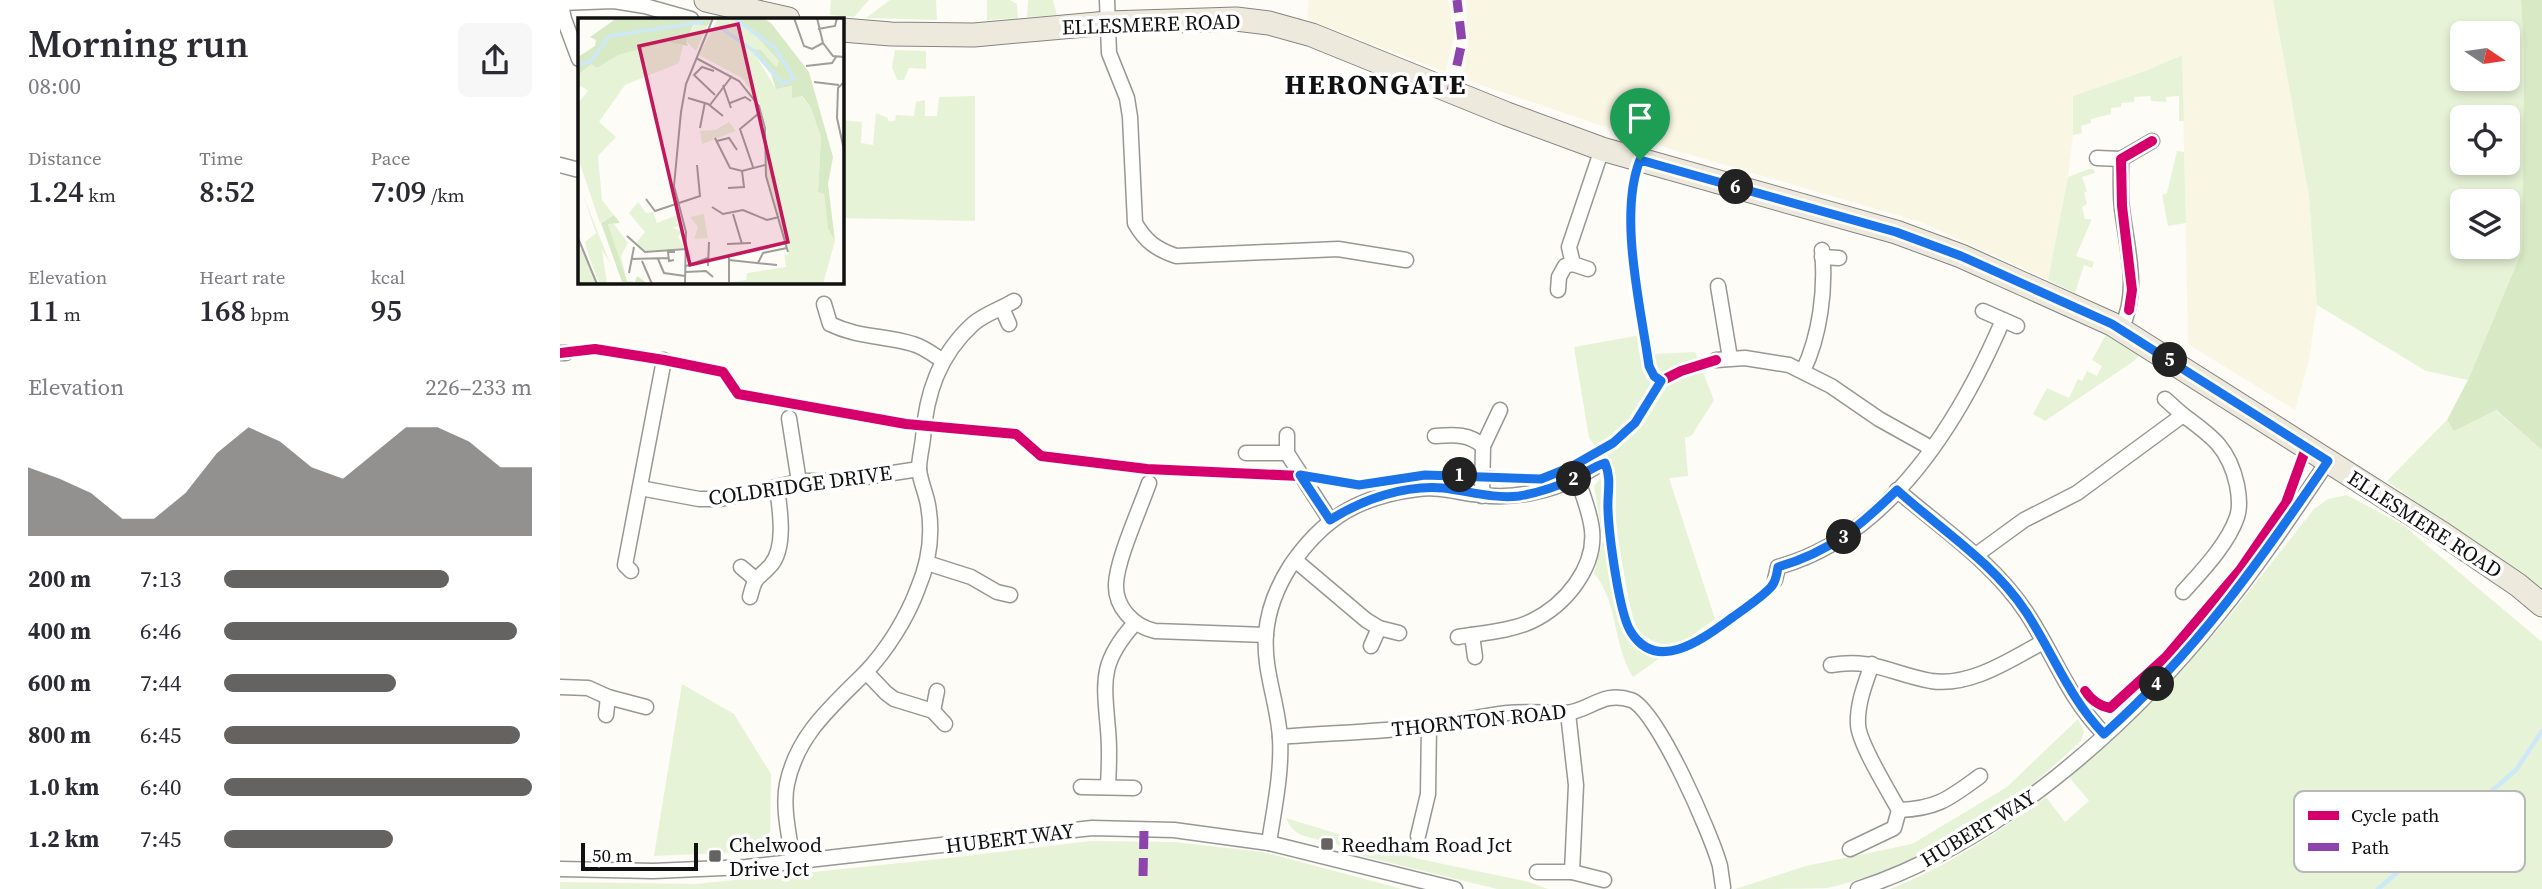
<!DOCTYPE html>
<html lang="en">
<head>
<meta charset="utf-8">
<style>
	body { margin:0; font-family:"Source Serif 4",serif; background:#f7f7f7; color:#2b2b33; height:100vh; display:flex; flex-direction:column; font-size:26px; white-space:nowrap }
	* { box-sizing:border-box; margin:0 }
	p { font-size:23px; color:#7c7c81 }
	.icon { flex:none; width:38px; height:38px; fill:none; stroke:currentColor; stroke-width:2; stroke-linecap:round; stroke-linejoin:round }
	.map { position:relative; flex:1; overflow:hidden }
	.sheet { display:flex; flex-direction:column; background:#fff; width:560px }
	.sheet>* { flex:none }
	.needle { width:46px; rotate:103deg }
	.controls { position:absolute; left:1890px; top:21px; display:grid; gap:14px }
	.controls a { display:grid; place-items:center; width:70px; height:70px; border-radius:10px; background:#fff; box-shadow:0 4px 10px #0003; font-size:35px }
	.scale { position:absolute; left:21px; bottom:18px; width:117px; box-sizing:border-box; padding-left:7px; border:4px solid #111; border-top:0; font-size:19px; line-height:24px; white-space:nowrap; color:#111; -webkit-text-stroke:5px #fff; paint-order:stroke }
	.pin { position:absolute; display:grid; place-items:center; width:60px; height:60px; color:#fff; margin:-72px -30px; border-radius:50% 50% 50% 0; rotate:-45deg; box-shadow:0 0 7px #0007 }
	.pin .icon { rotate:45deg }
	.km { position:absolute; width:35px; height:35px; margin:-18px; border-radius:50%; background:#222; color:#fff; font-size:19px; line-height:35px; text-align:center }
	.round { display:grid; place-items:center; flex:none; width:74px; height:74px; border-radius:10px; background:#f7f7f7 }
	.overview { display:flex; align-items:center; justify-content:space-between; height:119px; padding:0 28px }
	h1 { font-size:38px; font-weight:600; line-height:52px }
	.metrics { display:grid; grid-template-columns:repeat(3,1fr); gap:10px; height:119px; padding:7px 28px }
	.metrics div { display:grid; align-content:center }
	.metrics b { font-size:30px; font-weight:600 }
	.metrics small { font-size:19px; font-weight:400 }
	.metrics p { font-size:19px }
	.chart { height:196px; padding:14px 28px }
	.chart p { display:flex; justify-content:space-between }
	.chart svg { width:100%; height:126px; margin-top:7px; fill:#646362; opacity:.7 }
	ul { padding:0 28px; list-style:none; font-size:23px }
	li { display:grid; grid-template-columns:112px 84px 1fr; align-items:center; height:52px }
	li i { height:18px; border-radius:9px; background:#646362 }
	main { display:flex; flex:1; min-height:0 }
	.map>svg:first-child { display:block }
</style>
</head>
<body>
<main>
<section class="sheet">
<div class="overview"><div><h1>Morning run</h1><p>08:00</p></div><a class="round"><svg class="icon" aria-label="share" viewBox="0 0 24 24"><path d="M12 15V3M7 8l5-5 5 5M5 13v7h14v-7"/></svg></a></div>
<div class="metrics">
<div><p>Distance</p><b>1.24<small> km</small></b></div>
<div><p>Time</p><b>8:52</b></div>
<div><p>Pace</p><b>7:09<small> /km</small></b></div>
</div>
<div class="metrics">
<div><p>Elevation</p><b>11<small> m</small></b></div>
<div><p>Heart rate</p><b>168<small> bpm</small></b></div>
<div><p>kcal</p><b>95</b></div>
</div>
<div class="chart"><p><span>Elevation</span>226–233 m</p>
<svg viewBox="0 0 160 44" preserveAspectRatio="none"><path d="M0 44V20L10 24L20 29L30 38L40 38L50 29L60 15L70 6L80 11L90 20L100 24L110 15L120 6L130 6L140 11L150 20L160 20V44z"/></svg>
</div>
<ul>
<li><b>200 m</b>7:13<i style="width:73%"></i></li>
<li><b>400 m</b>6:46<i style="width:95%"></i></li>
<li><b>600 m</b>7:44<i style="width:56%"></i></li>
<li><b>800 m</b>6:45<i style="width:96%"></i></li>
<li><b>1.0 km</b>6:40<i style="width:100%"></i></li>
<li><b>1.2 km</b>7:45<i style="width:55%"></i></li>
</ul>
</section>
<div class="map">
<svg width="1982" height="889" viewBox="0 0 1982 889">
	<rect width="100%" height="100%" fill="#fdfcf7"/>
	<g fill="#f9f7e4">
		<path d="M749 0H888L895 35 885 72 747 19Z"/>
		<path d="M906 0H1713L1749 196 1757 305 1749 360 1735 410 1628 344 1622 55 1588 70 1513 96V135L1508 177 1488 280 1361 222 1114 150 903 79 908 47Z"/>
	</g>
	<g fill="#e7f3d7" fill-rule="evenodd">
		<path d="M271 0H309L294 17 270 15Z"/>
		<path d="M330 0H376L377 20 306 18Z"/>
		<path d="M427 0H450L457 4 458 18 427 20Z"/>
		<path d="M468 0H493L497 15 467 17Z"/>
		<path d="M1713 0H1961L1964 52 1962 251 1908 380 1866 371 1757 305 1749 196ZM1902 33H1948V79H1902ZM1902 117H1948V163H1902ZM1902 201H1948V247H1902Z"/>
		<path d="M335 50 366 51V69L349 68 344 80H337L332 67Z"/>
		<path d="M1622 55 1624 121H1619V96L1606 97V102L1591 101 1590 96 1574 97V102L1561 103V107L1551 108V114L1531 119V123L1521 126 1522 133 1513 135V96L1588 70Z"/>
		<path d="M415 96V221L282 218V120L302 122 301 143 313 145 316 113 328 118V121H335L336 115 354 116 356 102 365 100V116H377L379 97Z"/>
		<path d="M1617 151 1624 152 1626 223 1608 226 1602 195 1607 193Z"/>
		<path d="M1529 169H1534L1535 173 1522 177 1527 191 1524 193 1527 204 1522 207 1525 219H1532L1516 256 1534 262 1532 268 1524 265 1515 293 1488 280 1508 177Z"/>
		<path d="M1548 331 1581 353 1574 361 1485 421 1473 414 1487 388 1509 398 1518 379 1522 381 1527 371 1537 376 1542 366 1532 360Z"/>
		<path d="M1092 333 1095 354 1135 352 1154 400 1132 435 1125 438 1128 476 1109 478 1155 619 1073 677C1052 643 1059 604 1034 573L1043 540 1034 486 1051 466 1029 438 1014 347Z"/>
		<path d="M1935 410 1982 450V591L1827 481 1887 420 1894 430Z"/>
		<path d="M1787 495 1843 525 1982 642V889H1330C1387 867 1437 833 1486 797L1505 822 1529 801 1509 777 1598 697 1668 618 1754 509 1768 499Z"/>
		<path d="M122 684 174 714 211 774 210 847 202 851 94 856Z"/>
		<path d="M1518 719 1524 732 1521 741C1501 759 1481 778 1460 794 1408 833 1330 875 1267 888 1245 889 1200 889 1175 889L1246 866 1352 844 1447 787Z"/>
		<path d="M726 818 859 859 969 882 988 889H937L790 853 791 850 776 844V841L762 837 760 840C743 836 733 835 726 818Z"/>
		<path d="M531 841 614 842 703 852 842 889H0V882L136 884 389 858Z"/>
	</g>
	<path fill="#d8eac5" d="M1961 0H1982V450L1936 410 1894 431 1887 420 1908 380 1962 251 1964 52Z"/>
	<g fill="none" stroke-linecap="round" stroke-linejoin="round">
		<path stroke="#cde8f7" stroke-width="4.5" d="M1818 889 1956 770 1982 731"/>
		<g stroke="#979795" stroke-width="17">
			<g id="minor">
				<path d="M0 0 4 19 19 59"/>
				<path d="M547 0 549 53 567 98 570 117 575 223C585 241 596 249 616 256L778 249 846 260"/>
				<path d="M0 3 54 1 85 6 131 19"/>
				<path d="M1537 158 1561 159"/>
				<path d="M0 165 19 170"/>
				<path d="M1262 257 1279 258"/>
				<path d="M1028 269 1013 264 1009 247 1042 149"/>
				<path d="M1158 286 1170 358"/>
				<path d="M998 290 999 277 1005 266 1013 264"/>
				<path d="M264 304 270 324C299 338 324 335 353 344 364 347 374 355 383 361"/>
				<path d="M442 308 449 324"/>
				<path d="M1423 311 1457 326"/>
				<path d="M1561 329C1580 291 1567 249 1562 209 1560 193 1561 175 1561 159L1592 141"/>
				<path d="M0 353H6"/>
				<path d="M1156 360 1185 358 1229 365 1271 386 1319 419 1371 448"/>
				<path d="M1243 371C1260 336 1266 289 1262 250"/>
				<path d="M1605 399 1623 415"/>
				<path d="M229 418 239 482"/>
				<path d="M727 435V453L770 520"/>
				<path d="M875 436C893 435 908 433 923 446"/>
				<path d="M686 453H727"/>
				<path d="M589 483C580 509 557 559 556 584 555 607 573 626 595 631L706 635"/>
				<path d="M80 488 139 499H160L243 481H280L359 469"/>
				<path d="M1337 490C1381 528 1433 562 1466 612 1494 654 1507 696 1544 734"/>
				<path d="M922 496 923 446 940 410"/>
				<path d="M1416 555 1464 520 1517 493 1623 415C1652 436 1669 448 1677 485 1679 495 1680 508 1677 517 1668 544 1641 572 1623 592"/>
				<path d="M735 560 806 620 819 628 839 633"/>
				<path d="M367 563 411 577 437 592 450 595"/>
				<path d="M181 567 194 578"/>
				<path d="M71 571 65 565 104 360"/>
				<path d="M1215 580 1218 567C1330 536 1400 420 1443 320"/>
				<path d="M190 597C196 573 197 581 211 565 226 547 220 510 217 488"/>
				<path d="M912 635 915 657"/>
				<path d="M898 637C922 633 951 631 972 621 1005 605 1036 568 1032 530 1030 512 1023 495 1017 478"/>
				<path d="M811 646 819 628"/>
				<path d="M1271 665C1313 658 1332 674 1371 681 1410 687 1450 660 1483 642"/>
				<path d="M306 672 326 693 334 699 373 711 385 724"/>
				<path d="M0 687 28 688 48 697 86 707"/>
				<path d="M373 711 377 691"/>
				<path d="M1008 713 1016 785 1012 872"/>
				<path d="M46 715 48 697"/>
				<path d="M720 737C769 733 819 732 868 726 895 723 920 716 947 713 966 711 985 713 1005 713 1029 712 1042 690 1071 700 1097 709 1152 836 1160 866 1161 873 1162 880 1163 887"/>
				<path d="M548 786C549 767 550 749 548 730 544 681 539 663 575 623"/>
				<path d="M521 787 574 788"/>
				<path d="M1339 810C1377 809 1390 798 1420 776"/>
				<path d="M858 836 868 794 869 726"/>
				<path d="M709 843C714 809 722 773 720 738 718 703 703 670 706 634 708 609 718 585 731 565 764 517 800 496 858 489 880 486 899 493 921 495 953 499 989 492 1018 477 1026 473 1033 468 1041 464"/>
				<path d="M1290 849 1334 828 1339 810C1329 792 1298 742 1298 724 1297 704 1305 684 1312 664"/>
				<path d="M233 863C230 838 222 808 227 784 237 735 272 706 305 673 327 650 347 618 358 588 369 562 373 533 368 505 366 493 360 481 359 469 359 459 362 448 363 438 366 394 379 355 413 324 424 314 441 309 454 301"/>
				<path d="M0 869 93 871 186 867 532 828 614 830 709 843 895 889"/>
				<path d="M977 872H1012L1044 880"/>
				<path d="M1298 889C1436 844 1567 728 1657 616 1697 567 1733 513 1768 461"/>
			</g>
		</g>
		<g stroke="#858482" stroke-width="25">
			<g id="primary">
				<path d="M146 0 228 19"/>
				<path d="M282 30 331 34 414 35 548 23 676 19 709 23 752 35 947 114 1042 149 1336 232 1401 256 1552 324 1883 534 1958 585 1982 605"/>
			</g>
		</g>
		<use href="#minor" stroke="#fffffe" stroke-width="14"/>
		<use href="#primary" stroke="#ede9dc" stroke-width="23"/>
		<g stroke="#8e44ad" stroke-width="9" stroke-dasharray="18 9" stroke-linecap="butt">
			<path d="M891 92 902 42 897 0"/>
			<path d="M583 876 584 830"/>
		</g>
		<g stroke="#fff" stroke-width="15">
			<g id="cycleway">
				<path d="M1080 160C1058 215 1081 308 1089 366L1094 376 1101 381"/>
				<path d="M1569 310 1572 290 1562 206 1561 159 1592 141"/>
				<path d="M0 353 35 349 104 360 163 372 178 394 346 424 456 434 481 456 587 469 740 476 799 485 865 475H922L981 479 1011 467 1053 443 1075 423 1101 381 1121 371 1156 360"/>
				<path d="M1037 453C1053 475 1048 483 1048 508 1048 533 1054 559 1058 583 1061 598 1063 617 1070 630 1073 636 1079 642 1085 645 1112 665 1145 637 1167 621 1182 610 1207 597 1215 580"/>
				<path d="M1525 691C1532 701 1539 706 1550 708L1606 657 1680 570 1726 503 1746 448"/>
			</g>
		</g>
		<use href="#cycleway" stroke="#d6006c" stroke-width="10"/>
	</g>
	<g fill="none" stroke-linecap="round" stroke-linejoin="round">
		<g stroke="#fff" stroke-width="14">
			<path id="route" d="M1080 160 1336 232 1401 256 1552 324 1768 461C1700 561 1635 653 1544 734 1509 698 1493 653 1466 612 1433 562 1380 529 1337 490 1299 527 1270 552 1218 567 1217 573 1216 582 1211 587 1201 598 1185 608 1173 617 1145 637 1098 675 1071 632 1059 614 1049 535 1048 510 1047 493 1052 480 1045 463 1034 466 1026 473 1016 478 998 486 978 493 959 496 933 499 909 491 883 488 844 485 803 499 770 520L740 475 799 485 865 475 981 479 1011 467 1053 443 1075 423 1101 381 1094 376 1089 366C1081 308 1058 215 1080 160Z"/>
		</g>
		<use href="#route" stroke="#1a73e8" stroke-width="9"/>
	</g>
	<g fill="#646362" stroke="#fff" stroke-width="2.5">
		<rect x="760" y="837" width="14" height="14" rx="3.5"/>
		<rect x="148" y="849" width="14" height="14" rx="3.5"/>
	</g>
	<g text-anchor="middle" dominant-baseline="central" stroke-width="7" stroke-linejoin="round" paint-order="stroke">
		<g font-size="21" fill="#111" stroke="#fff">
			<text transform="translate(591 24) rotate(-2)">ELLESMERE ROAD</text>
			<text transform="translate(240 485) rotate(-8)">COLDRIDGE DRIVE</text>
			<text transform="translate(1865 524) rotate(33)">ELLESMERE ROAD</text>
			<text transform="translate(919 720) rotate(-6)">THORNTON ROAD</text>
			<text transform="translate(1418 828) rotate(-31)">HUBERT WAY</text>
			<text transform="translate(450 838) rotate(-7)">HUBERT WAY</text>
		</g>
		<g font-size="21" fill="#111" stroke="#fff" text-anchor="start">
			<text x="169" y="844">Chelwood<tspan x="169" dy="24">Drive Jct</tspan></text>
			<text x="781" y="844">Reedham Road Jct</text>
		</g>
		<g font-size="28" font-weight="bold" letter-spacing="2" fill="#111" stroke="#fff">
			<text x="816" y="84">HERONGATE</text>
		</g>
	</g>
	<g transform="translate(18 18)">
		<rect width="266" height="266" fill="#fdfcf7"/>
		<path d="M140 0H152L176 16 201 43 198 49 183 32 176 35 198 71 214 68 232 88 243 119 240 174 246 176 250 211 257 223 245 266H139L168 262 169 255 208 249 206 232 208 238 211 234 189 158V114L181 85 164 60 121 37ZM117 6 129 8 118 33 108 23ZM90 24 105 27 101 45 47 67 21 104 38 119 20 138 24 182 36 197 22 205 0 140V85L10 73 3 68 0 72V56L14 45 19 50 40 37ZM151 104 158 113 124 126 122 113 137 112ZM4 174 32 245 24 232 29 266H21L8 229 7 224 18 215ZM60 184 68 195 75 194 79 205 102 196 98 206 105 205 106 213 102 207 95 210 106 214 100 218 106 230 68 233 58 225 67 214 51 195ZM126 196 130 220 116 221 120 209 112 199ZM33 202 50 225 43 238 49 263 30 206ZM0 230 7 233 18 266H0Z" fill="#e7f3d7"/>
		<path d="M39 0 128 2 134 0 129 8 116 6 108 23 110 28 90 24 40 37 19 50 13 46 1 56 0 62V39L17 28 18 22 12 19ZM152 0H185L193 5 231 54 255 139 250 166 257 223 250 211 246 176 240 174 243 119 232 88 224 78 214 80V68L198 71 193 56 172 31 183 32 198 49 201 43 176 16ZM36 197 42 205 30 206 49 263 57 264 59 258 70 266 44 264 23 205Z" fill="#d8eac5"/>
		<path fill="none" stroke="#cde8f7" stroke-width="3.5" d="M142 9 176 33 205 66 216 60 196 29 156 0M0 47 13 43 31 18 125 4"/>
		<path fill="none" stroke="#9f9e9b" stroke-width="2" d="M216 0 226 28 234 31 245 25M239 0 245 25 255 38 266 39M240 11 257 8 259 0M118 40 161 63 181 88 187 110 188 158 210 234M228 48 254 45 258 39M136 53 124 49 116 57 137 77M236 64 261 67M266 64 260 70 259 100 266 132M145 67 153 90M110 80 130 86 145 98M152 85 167 79 173 83M132 87 154 58M122 110 127 84M137 120 152 150 164 153 187 147M139 123 151 120 159 132M175 149 162 111 180 96M150 170 166 169 164 153M68 181 77 193 122 178 119 147M134 189 145 196 165 192 189 202 201 199M155 196 164 226M49 218 67 234 108 231M0 220 19 266M149 226 173 225M151 238V264M53 241 90 240M80 241 86 255 107 258M96 242 91 243 90 234H97M151 242 199 247M64 243 74 266M180 245 185 235 209 230M108 248 130 240M130 248 131 224M108 254 128 253 135 259M51 255 56 229M107 266 108 214 96 168 103 94 108 66 135 0"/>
		<path fill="#c2185b" fill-opacity="0.15" stroke="#c2185b" stroke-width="3.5" d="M160 6 210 224 112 247 61 28Z"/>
		<rect width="266" height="266" fill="none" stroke="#111" stroke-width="3.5"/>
	</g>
	<rect x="1734" y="791" width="231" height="81" rx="10" fill="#fff" stroke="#b8b8b8" stroke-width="2"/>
	<rect x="1748" y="811" width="31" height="9" fill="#d6006c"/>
	<rect x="1748" y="843" width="31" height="8" fill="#8e44ad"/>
	<g font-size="19" fill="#111">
		<text x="1791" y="822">Cycle path</text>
		<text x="1791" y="854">Path</text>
	</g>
</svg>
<div class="controls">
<a><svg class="needle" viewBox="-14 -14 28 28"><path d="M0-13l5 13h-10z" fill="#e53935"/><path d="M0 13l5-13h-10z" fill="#7c7c81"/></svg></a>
<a><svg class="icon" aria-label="locate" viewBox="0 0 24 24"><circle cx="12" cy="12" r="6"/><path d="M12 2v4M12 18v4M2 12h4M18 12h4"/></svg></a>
<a><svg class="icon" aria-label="layers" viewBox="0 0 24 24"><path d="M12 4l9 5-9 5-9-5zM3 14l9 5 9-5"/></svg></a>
</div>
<div class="scale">50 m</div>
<div class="pin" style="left:1080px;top:160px;background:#1e9e55"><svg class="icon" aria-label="arrive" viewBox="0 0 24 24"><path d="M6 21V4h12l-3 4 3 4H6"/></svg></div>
<b class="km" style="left:900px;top:475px">1</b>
<b class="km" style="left:1014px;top:479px">2</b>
<b class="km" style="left:1284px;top:537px">3</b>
<b class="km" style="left:1597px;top:684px">4</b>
<b class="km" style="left:1610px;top:360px">5</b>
<b class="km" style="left:1176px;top:187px">6</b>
</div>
</main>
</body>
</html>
